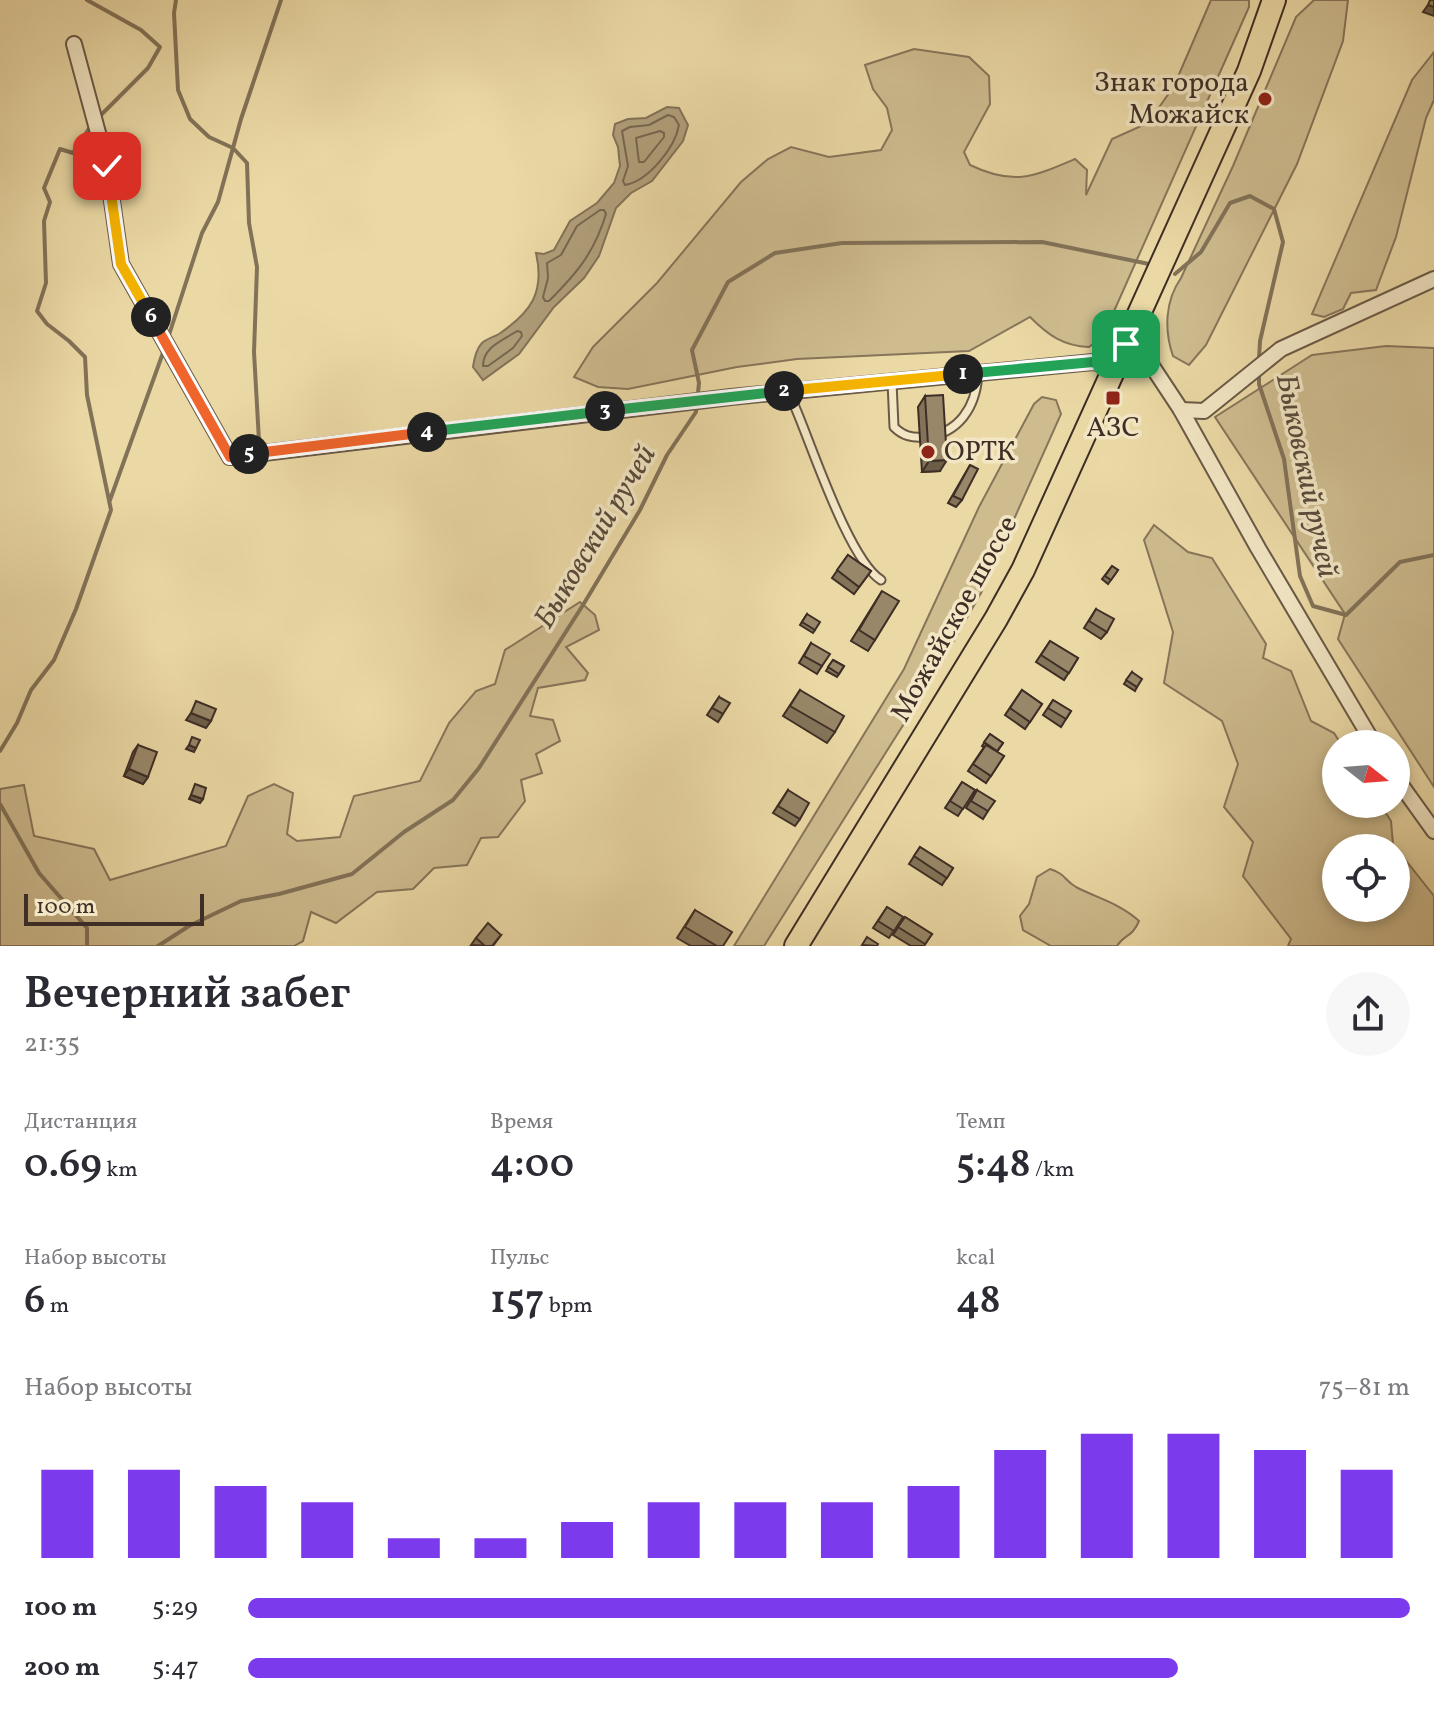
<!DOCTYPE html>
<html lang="ru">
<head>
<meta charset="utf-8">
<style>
	body { margin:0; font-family:Vollkorn,serif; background:#f7f7f7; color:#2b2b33; height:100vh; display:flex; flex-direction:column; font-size:30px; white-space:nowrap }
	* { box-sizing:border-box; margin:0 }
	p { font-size:26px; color:#7c7c81 }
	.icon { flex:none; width:44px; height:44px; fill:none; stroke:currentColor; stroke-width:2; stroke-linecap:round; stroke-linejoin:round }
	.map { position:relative; height:946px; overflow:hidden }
	.details { display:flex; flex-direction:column; background:#fff; flex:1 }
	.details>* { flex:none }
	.needle { width:52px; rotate:107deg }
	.buttons { position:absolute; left:1322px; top:730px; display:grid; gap:16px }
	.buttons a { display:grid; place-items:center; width:88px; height:88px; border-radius:50%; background:#fff; box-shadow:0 4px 12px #0003; font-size:40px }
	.scale { position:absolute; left:24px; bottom:20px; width:180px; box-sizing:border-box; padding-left:8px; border:4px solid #3e2e26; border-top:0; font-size:22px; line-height:28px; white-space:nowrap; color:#3e2e26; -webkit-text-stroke:6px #f2e6c4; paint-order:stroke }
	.pin { position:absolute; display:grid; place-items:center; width:68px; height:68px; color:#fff; margin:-34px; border-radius:16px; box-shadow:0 4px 12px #0006 }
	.km { position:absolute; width:40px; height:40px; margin:-20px; border-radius:50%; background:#222; color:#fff; font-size:22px; line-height:40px; text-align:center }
	.round { display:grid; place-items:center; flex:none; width:84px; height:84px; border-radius:42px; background:#f7f7f7 }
	.summary { display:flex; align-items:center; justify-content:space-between; height:136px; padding:0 24px }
	h1 { font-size:44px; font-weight:600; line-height:60px }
	.metrics { display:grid; grid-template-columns:repeat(3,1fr); gap:12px; height:136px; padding:8px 24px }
	.metrics div { display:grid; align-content:center }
	.metrics b { font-size:40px; font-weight:600 }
	.metrics small { font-size:22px; font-weight:400 }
	.metrics p { font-size:22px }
	.chart { height:224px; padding:16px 24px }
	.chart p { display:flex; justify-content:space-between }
	.chart svg { width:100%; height:144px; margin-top:8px; stroke:#7c3aed; stroke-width:6 }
	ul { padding:0 24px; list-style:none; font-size:26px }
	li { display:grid; grid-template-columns:128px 96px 1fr; align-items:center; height:60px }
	li i { height:20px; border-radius:10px; background:#7c3aed }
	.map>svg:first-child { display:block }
</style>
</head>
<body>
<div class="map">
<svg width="1434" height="946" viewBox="0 0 1434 946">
	<rect width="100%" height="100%" fill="#ebd9a5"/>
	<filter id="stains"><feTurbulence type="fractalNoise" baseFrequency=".0025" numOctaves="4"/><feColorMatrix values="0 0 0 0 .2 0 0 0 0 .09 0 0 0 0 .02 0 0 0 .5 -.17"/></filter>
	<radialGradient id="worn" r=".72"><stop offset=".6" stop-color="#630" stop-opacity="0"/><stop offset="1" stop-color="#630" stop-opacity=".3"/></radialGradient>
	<g fill="#cebc8f" stroke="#86755a" stroke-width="2">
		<path d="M1211 0H1249V7L1103 336 1089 347C1063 346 1048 335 1030 317L969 351 797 359 737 367 628 389 598 387 574 377 593 347 657 283 741 182 768 159 791 147 829 157 881 150 892 130 887 108 873 89 865 65 914 49 969 57 989 76 990 104 964 152 970 165C1014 186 1033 177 1075 159L1087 170 1086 195 1112 139 1148 123 1174 86Z"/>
		<path d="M1314 0H1348L1343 41 1297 164 1206 345 1189 365 1173 356C1164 330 1165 301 1181 278L1233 166 1296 17Z"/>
		<path d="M1434 52V100L1426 118 1396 237 1376 290 1351 293 1343 309 1324 317 1312 314 1412 80Z"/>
		<path d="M1386 346 1434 348V787L1338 639 1345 614 1215 417 1312 355Z"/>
		<path d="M1042 397 1056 400 1061 414 981 593 934 676 764 946H734L904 669 979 507 1034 404Z"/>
		<path d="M1154 525 1188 552 1212 558 1266 644 1263 658 1291 671 1311 721 1334 733 1341 744H1336V804H1380L1391 821 1393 844 1396 848H1336V908H1396V848L1434 896V946H1288L1291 939 1243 876 1253 842 1224 807 1238 764 1222 721 1164 683 1173 632 1144 540Z"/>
		<path d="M580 602 595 615 599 630 566 647 588 673 585 680 538 688 530 716 553 720 560 741 536 754 542 773 521 780 525 801 498 837 481 838 467 865 434 868 413 889 377 892 336 923 311 912 303 941 294 946H0V789L24 785 34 836 94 849 110 880 226 846 248 796 274 784 293 793 287 834 297 841 340 837 354 796 420 781 449 723 476 691 495 684 505 650Z"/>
		<path d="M1050 869C1066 874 1064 880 1076 887 1097 898 1121 904 1139 921 1132 938 1124 934 1117 946H1051L1023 930 1020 916 1029 904 1037 877Z"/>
	</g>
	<path fill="#b09f7a" stroke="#827258" stroke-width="2" d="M667 107 679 108 688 125 683 141 652 181 631 193 616 208 599 256 584 278 554 307 519 354 483 380 473 367C474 360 477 348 482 343 486 339 494 337 499 334 531 312 545 293 536 253L544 254 554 250 570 221 597 203 614 183 620 166 618 147 613 135 615 124 628 119 646 118Z"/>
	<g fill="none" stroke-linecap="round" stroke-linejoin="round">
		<g stroke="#776650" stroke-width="2">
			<path d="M668 115 674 117 679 125C675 148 648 181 625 185L623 181 628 166 622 131 630 127 649 125Z"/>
			<path d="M660 131 664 133V137L644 162H639L636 138Z"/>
			<path d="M600 210H604L606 214C594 253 577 273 549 301H545L543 297 548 278 547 263 561 255 577 226Z"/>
			<path d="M517 331 521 332 522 336 513 348 488 366H483C483 347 502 341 517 331Z"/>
		</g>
		<g stroke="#827258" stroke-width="4">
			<path d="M87 0 141 30 160 47 148 68 98 118"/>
			<path d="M176 0 174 13 178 90 190 119 209 137 233 148 247 163 249 223 257 267 254 352 259 441"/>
			<path d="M1175 274 1201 252 1230 203 1250 196 1274 209 1283 242 1260 341 1259 359"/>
			<path d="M168 338 202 233 218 202 241 119 281 0"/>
			<path d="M1259 372V384L1284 459 1300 576 1313 606 1346 615 1400 562 1434 555"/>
			<path d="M110 500 164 350"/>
			<path d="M0 751 17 723 31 690 54 660 76 609 111 510 87 395 85 357 69 341 47 324 37 311 46 283 44 221 50 202 44 188 60 149 73 153 92 124"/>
			<path d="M0 804 39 873 87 928V946"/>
			<path d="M158 946 189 926 241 901 279 894 352 874 404 832 453 800 479 768 583 605 640 510 667 455 696 412 699 383 692 350 728 282 775 253 842 243 1042 242 1149 264"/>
		</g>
		<g stroke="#695946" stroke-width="11">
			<g id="lane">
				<path d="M892 382 894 427C903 436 912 438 924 437 959 434 976 407 978 374"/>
				<path d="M792 391 795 407C812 446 849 560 881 580"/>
			</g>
		</g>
		<g stroke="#695946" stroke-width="18">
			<g id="street">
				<path d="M74 44 107 166 121 264 230 457 731 397 1093 362 1115 367"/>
				<path d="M1126 344 1146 357 1181 410 1258 548 1374 744"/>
				<path d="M1181 410 1204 411 1281 349 1434 279"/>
				<path d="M1396 778 1434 831"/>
			</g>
		</g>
		<g stroke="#3e2e26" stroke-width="26">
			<path id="primary" d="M796 946 996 619 1023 570 1249 71 1274 0"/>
		</g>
		<use href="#lane" stroke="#f2e6c4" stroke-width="7"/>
		<use href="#street" stroke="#f2e6c4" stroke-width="14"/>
		<use href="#primary" stroke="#ebd9a5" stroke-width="22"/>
	</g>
	<g fill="#837459" stroke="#3e2e26" stroke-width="2">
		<path d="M925 396 940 471 922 472 918 407Z"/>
		<path d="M970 465 962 500 956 507 948 503Z"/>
		<path d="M848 555 871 571 854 594 832 578Z"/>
		<path d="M1112 566 1118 570 1108 584 1102 579Z"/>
		<path d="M882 591 875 640 868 651 851 641Z"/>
		<path d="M1096 609 1107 632 1101 639 1084 628Z"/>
		<path d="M807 614 815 630 813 633 800 625Z"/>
		<path d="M1050 641 1078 658 1064 680 1036 662Z"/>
		<path d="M811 643 822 666 817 674 799 663Z"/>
		<path d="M833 660 844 666 837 677 826 671Z"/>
		<path d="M1132 672 1137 687 1135 691 1124 684Z"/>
		<path d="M800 690 835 732 827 743 783 716Z"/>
		<path d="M1022 690 1042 704 1025 729 1005 715Z"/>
		<path d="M719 697 723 714 718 722 707 715Z"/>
		<path d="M1053 700 1071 711 1061 727 1043 715Z"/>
		<path d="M990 734 1003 743 997 752 1004 756 986 783 968 771 984 747 982 746Z"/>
		<path d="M138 745 148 777 143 784 124 776 133 752Z"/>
		<path d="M962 782 975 790 958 816 945 808Z"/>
		<path d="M788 790 800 819 795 826 773 813Z"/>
		<path d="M977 790 988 811 983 819 966 808Z"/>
		<path d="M920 847 953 868 942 885 909 864Z"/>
		<path d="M887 907 903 917 889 938 873 928Z"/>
		<path d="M695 910 723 946H691L677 938Z"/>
		<path d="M905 917 932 934 924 946H911L893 935Z"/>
		<path d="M501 935 493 946 471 945 476 938Z"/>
	</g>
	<g fill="#6a5e49" stroke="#3e2e26" stroke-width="2">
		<path d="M1428 5 1434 7V16L1423 12Z"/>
		<path d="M947 460 940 471 922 472 929 461Z"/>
		<path d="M191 713 211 721 206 728 186 720Z"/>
		<path d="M189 745 196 748 194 752 186 749Z"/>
		<path d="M129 769 148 777 143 784 124 776Z"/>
		<path d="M191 795 203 799 200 803 189 799Z"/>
	</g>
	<g fill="#988768" stroke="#3e2e26" stroke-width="2">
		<path d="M1430 0H1434V7L1428 5Z"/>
		<path d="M943 395 947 460 929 461 925 396Z"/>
		<path d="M970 465 978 469 962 500 953 496Z"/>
		<path d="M848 555 871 571 859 587 837 570Z"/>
		<path d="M1112 566 1118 570 1111 580 1105 576Z"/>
		<path d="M882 591 899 601 875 640 859 630Z"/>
		<path d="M1096 609 1114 619 1107 632 1089 621Z"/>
		<path d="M807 614 820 622 815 630 802 622Z"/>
		<path d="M1050 641 1078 658 1069 673 1041 655Z"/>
		<path d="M811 643 830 654 822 666 804 656Z"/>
		<path d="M833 660 844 666 839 674 828 667Z"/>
		<path d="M1132 672 1142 679 1137 687 1126 680Z"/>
		<path d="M800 690 844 716 835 732 790 706Z"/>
		<path d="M1022 690 1042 704 1030 722 1010 708Z"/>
		<path d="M719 697 730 703 723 714 712 708Z"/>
		<path d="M1053 700 1071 711 1066 719 1048 708Z"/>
		<path d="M196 701 216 709 211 721 191 713Z"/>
		<path d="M990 734 1003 743 997 751 984 742Z"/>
		<path d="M192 737 200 740 196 748 189 745Z"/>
		<path d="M138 745 157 752 148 777 129 769Z"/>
		<path d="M986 745 1004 756 991 776 973 764Z"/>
		<path d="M962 782 975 790 963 809 950 801Z"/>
		<path d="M195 784 206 788 203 799 191 795Z"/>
		<path d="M788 790 809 803 800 819 778 806Z"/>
		<path d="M977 790 995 801 988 811 971 801Z"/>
		<path d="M920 847 953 868 947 878 914 856Z"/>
		<path d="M887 907 903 917 894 931 878 921Z"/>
		<path d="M695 910 732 932 723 946H717L685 927Z"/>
		<path d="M905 917 932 934 925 944 898 927Z"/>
		<path d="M488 923 501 935 492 946H485L476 938Z"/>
		<path d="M867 937 878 944 877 946 862 945Z"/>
	</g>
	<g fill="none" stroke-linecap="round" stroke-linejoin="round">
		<g stroke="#fff" stroke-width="16">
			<path id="split-1" d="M963 374 1093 362 1115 367 1126 344"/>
		</g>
		<g stroke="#fff" stroke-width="16">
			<path id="split-2" d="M784 391 963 374"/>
		</g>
		<g stroke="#fff" stroke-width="16">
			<path id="split-3" d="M605 411 784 391"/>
		</g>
		<g stroke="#fff" stroke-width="16">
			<path id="split-4" d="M427 432 605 411"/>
		</g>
		<g stroke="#fff" stroke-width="16">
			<path id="split-5" d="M249 454 427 432"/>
		</g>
		<g stroke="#fff" stroke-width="16">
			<path id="split-6" d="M151 317 230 457 249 454"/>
		</g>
		<g stroke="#fff" stroke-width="16">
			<path id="split-7" d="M107 166 121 264 151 317"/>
		</g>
		<use href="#split-1" stroke="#22a559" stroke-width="10"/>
		<use href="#split-2" stroke="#f5b400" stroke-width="10"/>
		<use href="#split-3" stroke="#22a559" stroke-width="10"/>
		<use href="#split-4" stroke="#22a559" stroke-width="10"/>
		<use href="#split-5" stroke="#f0652b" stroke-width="10"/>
		<use href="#split-6" stroke="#f0652b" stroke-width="10"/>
		<use href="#split-7" stroke="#f5b400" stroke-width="10"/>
	</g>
	<g fill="#8f2418" stroke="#f2e6c4" stroke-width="3">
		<circle cx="1265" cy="99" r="8"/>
		<rect x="1105" y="390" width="16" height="16" rx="4"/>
		<circle cx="928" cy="452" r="8"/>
	</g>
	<g text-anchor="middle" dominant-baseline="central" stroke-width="7" stroke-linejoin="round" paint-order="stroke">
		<g font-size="28" fill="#3e2e26" stroke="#f2e6c4" text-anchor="end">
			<text x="1249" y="83">Знак города<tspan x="1249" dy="32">Можайск</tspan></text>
			<text x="1113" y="428" text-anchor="middle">АЗС</text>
			<text x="944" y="452" text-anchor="start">ОРТК</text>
		</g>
		<g font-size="28" fill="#3e2e26" stroke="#f2e6c4">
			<text transform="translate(955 619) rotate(-61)">Можайское шоссе</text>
		</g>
		<g font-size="30" font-style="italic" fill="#5a4a3b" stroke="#f2e6c4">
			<text transform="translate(1306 476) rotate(78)">Быковский ручей</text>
			<text transform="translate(596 537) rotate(-59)">Быковский ручей</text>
		</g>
	</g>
	<rect width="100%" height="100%" filter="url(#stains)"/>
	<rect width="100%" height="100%" fill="url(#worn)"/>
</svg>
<div class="buttons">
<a><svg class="needle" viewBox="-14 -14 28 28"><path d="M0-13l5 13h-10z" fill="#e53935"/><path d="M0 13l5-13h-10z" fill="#7c7c81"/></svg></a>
<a><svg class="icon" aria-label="locate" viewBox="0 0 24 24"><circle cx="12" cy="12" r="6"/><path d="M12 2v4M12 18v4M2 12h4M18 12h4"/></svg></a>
</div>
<div class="scale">100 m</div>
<div class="pin" style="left:1126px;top:344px;background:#1e9e55"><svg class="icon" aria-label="arrive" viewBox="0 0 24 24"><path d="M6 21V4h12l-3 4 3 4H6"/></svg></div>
<div class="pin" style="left:107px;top:166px;background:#d93025"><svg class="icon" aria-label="check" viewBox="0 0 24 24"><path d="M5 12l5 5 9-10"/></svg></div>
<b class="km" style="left:963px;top:374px">1</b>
<b class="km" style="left:784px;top:391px">2</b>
<b class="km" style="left:605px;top:411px">3</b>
<b class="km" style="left:427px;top:432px">4</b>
<b class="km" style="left:249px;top:454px">5</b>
<b class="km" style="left:151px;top:317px">6</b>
</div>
<section class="details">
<div class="summary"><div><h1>Вечерний забег</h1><p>21:35</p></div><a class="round"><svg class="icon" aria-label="share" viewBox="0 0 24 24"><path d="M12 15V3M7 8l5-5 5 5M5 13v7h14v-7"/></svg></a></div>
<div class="metrics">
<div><p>Дистанция</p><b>0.69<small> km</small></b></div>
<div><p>Время</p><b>4:00</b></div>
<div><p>Темп</p><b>5:48<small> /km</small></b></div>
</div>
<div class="metrics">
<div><p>Набор высоты</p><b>6<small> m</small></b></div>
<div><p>Пульс</p><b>157<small> bpm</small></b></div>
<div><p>kcal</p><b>48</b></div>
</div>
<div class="chart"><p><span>Набор высоты</span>75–81 m</p>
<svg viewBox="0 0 160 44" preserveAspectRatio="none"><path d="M5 44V17M15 44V17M25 44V22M35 44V27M45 44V38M55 44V38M65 44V33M75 44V27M85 44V27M95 44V27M105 44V22M115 44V11M125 44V6M135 44V6M145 44V11M155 44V17"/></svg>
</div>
<ul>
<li><b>100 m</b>5:29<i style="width:100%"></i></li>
<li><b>200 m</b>5:47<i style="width:80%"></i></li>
</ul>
</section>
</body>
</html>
